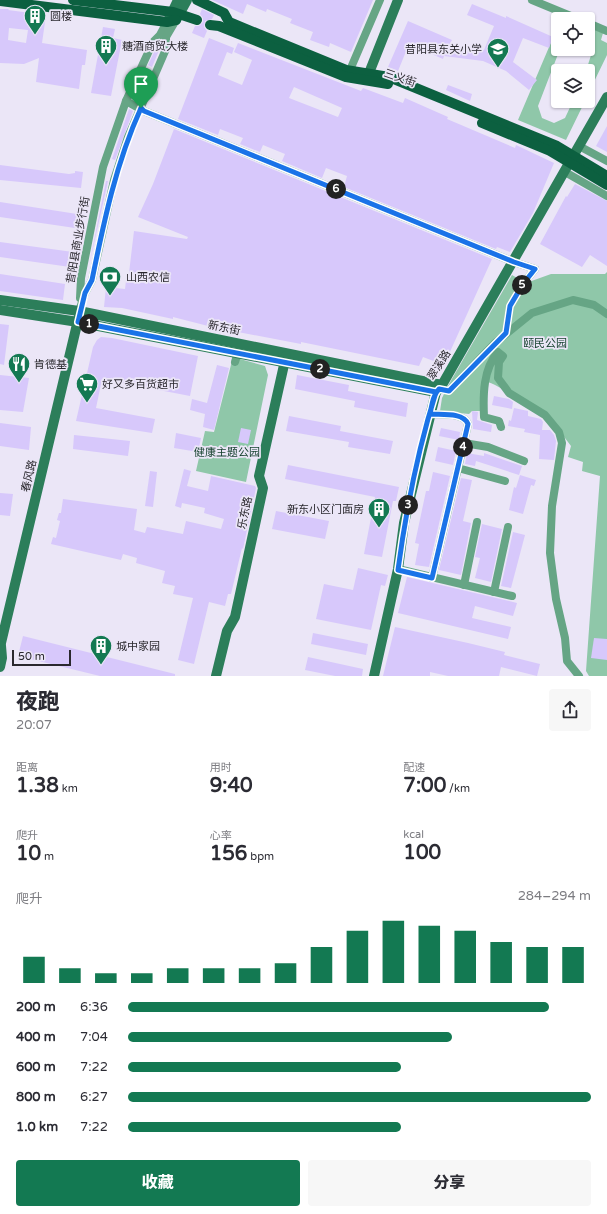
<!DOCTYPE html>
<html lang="zh">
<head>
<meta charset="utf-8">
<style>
	body { margin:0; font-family:"Varela Round","Noto Sans SC",sans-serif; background:#f7f7f7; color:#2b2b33; height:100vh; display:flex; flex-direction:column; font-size:15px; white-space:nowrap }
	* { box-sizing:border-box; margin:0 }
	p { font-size:13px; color:#7c7c81 }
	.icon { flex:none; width:22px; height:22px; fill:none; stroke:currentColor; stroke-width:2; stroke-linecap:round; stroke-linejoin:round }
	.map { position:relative; height:676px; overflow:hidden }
	.sheet { display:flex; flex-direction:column; background:#fff; flex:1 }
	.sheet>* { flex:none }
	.fabs { position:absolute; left:551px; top:12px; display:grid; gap:8px }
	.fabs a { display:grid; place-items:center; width:44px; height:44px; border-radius:4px; background:#fff; box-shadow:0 1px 3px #0004; font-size:20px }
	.scale { position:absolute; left:12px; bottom:10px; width:59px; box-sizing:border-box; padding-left:4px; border:2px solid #2a282e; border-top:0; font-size:11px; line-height:14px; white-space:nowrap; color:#2a282e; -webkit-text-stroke:3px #ebe6f7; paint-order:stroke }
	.pin { position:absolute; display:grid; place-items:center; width:34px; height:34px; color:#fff; margin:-41px -17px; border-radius:50% 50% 50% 0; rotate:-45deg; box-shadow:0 0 4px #0007 }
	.pin .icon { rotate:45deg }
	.km { position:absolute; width:20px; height:20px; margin:-10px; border-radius:50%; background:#222; color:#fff; font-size:11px; line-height:20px; text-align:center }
	.round { display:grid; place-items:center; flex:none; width:42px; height:42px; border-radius:4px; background:#f7f7f7 }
	.headline { display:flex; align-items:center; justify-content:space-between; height:68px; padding:0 16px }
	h1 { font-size:22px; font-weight:800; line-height:30px }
	.metrics { display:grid; grid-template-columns:repeat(3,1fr); gap:6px; height:68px; padding:4px 16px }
	.metrics div { display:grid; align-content:center }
	.metrics b { font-size:20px; font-weight:800 }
	.metrics small { font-size:11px; font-weight:400 }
	.metrics p { font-size:11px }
	.chart { height:112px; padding:8px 16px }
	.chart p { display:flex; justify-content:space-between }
	.chart svg { width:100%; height:72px; margin-top:4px; stroke:#137952; stroke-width:6 }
	.primary-button { display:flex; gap:8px; margin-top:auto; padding:8px 16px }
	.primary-button a { flex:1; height:46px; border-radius:4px; background:#137952; color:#fff; font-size:16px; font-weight:800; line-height:46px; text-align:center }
	.primary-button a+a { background:#f7f7f7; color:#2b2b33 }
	ul { padding:0 16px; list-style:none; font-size:13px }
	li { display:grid; grid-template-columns:64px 48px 1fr; align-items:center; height:30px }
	li i { height:10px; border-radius:5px; background:#137952 }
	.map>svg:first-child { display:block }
</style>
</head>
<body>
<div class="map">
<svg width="607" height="676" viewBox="0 0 607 676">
	<rect width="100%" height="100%" fill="#ebe6f7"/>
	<g fill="#8fc7a9">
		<path d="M558 26V49H560L538 106 542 118 554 123 565 118 573 101H585L566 140 518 120Z"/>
		<path d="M588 27 603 33 601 40 607 43V55L588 94V71H586L592 52 588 41Z"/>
		<path d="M607 272V676H589L586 671 600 476 582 471 583 462 568 457 571 446C557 426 539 414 519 401 507 393 498 384 484 381L481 411H472L469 414 440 411 442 398 449 384 512 275 526 283 551 274H605Z"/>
		<path d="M233 357 265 366 268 375 246 482 196 471 205 431 214 432Z"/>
	</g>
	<g fill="#d7c8fb" fill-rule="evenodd">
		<path d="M212 0H373L351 52 330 43 329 47 310 40 313 32 290 23 292 19 267 9 266 12 247 4 243 14Z"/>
		<path d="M472 4 506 18V16L553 37 549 48 523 38 513 62 537 80 529 90 506 71 483 61 444 56 443 59 409 44 398 71 388 67 408 21 452 40 449 45 484 50 494 26 467 15Z"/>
		<path d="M0 9H9L8 10 46 15 42 43 87 50 85 65H82L79 89 36 82 39 58 24 64 0 63ZM9 28 28 30 26 43 8 40Z"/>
		<path d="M202 9 214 15 212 19 205 21 204 27 207 31 204 38 192 33 195 26H199L203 22V18L200 14Z"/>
		<path d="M103 27 115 29 113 38 122 40 111 96 91 93Z"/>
		<path d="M209 38 234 48 232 54 227 52 218 75 242 85 252 60 234 52 238 43 361 91 363 88 403 103 405 98 448 117 447 119 515 148 516 145 554 163 533 213 510 252 497 247 496 249 344 187 347 176 326 168 322 178 282 161 285 154 263 145 260 152 240 144 243 138 220 129 218 135 178 119ZM294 87 342 108 338 117 289 98Z"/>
		<path d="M157 46 160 48 152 67 148 65Z"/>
		<path d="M143 78 147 79 138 101 133 99Z"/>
		<path d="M448 85 472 94 470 101 446 90Z"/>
		<path d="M129 109 133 111 115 160 112 159Z"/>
		<path d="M607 126V152L596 146Z"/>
		<path d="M174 129 492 259 444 365 423 357 419 366 301 342V344L212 327 173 317V319L122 308 104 307 106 287 125 289 127 273H129L134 231 187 239 188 237 138 217 153 184Z"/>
		<path d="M0 165 69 174 75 173V171L83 172 81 188 0 180Z"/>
		<path d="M106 181H108L89 266Z"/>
		<path d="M575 184 607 201V266L590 255 582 267 540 244 566 196 567 197Z"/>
		<path d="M0 202 77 214 75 228 0 217Z"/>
		<path d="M0 242 73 252 70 267 0 257Z"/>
		<path d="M0 274 65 284 63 300 0 291Z"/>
		<path d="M0 324 9 325 4 365 0 364Z"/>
		<path d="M101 337 112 338 198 356 190 396 102 379 96 408 155 419 152 433 76 421 93 347 97 340Z"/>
		<path d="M217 365 229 368 214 430 203 427 205 414 190 410 192 399 207 403Z"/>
		<path d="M0 375 29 378 23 412 0 410Z"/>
		<path d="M297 375 349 385 348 391 408 403 406 417 354 407 355 401 295 389Z"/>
		<path d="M494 396 509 399 513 402 512 409 492 405Z"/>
		<path d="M514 408 528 411V416L541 419 543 422 542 430H550L554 435 556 441 554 460 539 459 540 435 524 432 525 429 508 426 509 420 511 421Z"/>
		<path d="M472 411 478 412 477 420 492 425 491 432 473 429Z"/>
		<path d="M289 416 341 426 340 431 393 441 390 454 348 447 349 442 286 431Z"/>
		<path d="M0 423 31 427 29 450 0 446Z"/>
		<path d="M241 428 251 430 248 444 238 442Z"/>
		<path d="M441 428 460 432 459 440 439 436Z"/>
		<path d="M176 433 201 438 198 452 174 448Z"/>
		<path d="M74 435 130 441 128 456 73 449Z"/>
		<path d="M438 447 456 451 453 465 435 461Z"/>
		<path d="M467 453 484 456V453L522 466 519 475 476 461 475 466 465 464Z"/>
		<path d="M288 465 399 487 396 501H393L382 557 364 554 375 497 285 479Z"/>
		<path d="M184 469 191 471 187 486 208 491 211 476 255 486 256 488 243 549 242 548 231 594H228L225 606 209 602 194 664 178 660 193 598 173 594 175 586 162 583 165 571 136 563 137 558 123 554 121 560 51 544 53 537 56 538 60 521 57 520 59 513H61L63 499 137 509 134 530 145 533 147 527 183 534 186 521 221 529 224 519 204 513 205 508 182 503 181 508 175 506Z"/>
		<path d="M150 471 157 472 153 507 145 506Z"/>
		<path d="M433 472 450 476 429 567 415 565 419 544 415 543 426 491H429Z"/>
		<path d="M520 475 536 480 534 486 531 485 523 514 509 510 514 487 516 488Z"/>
		<path d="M461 478 472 480 463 521 471 523 461 575 439 570Z"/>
		<path d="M0 493 13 494 10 516 0 515Z"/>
		<path d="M276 511 329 521 325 539 272 529Z"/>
		<path d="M482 524 502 529 491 582 475 578 480 558 475 557Z"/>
		<path d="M513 532 525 535 511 588 501 586Z"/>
		<path d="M358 568 388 575 385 586 381 585 371 630 316 619 324 584 353 590Z"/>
		<path d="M407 577 517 603 513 616 475 606 472 618 511 627 508 639 398 613Z"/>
		<path d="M395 627 468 643 505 652 504 655 540 664 537 676 501 667 499 676H448L430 672V676H383Z"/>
		<path d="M313 633 368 644 366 655 311 644Z"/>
		<path d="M23 636 175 674V676H100L18 656Z"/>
		<path d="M594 638 607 639V660L591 658Z"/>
		<path d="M308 657 363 669 362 676H335L305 670Z"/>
	</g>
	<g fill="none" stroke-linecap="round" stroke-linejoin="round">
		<g stroke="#66a585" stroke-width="8">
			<path d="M532 0 578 19"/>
			<path d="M588 23 607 31"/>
			<path d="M350 70 380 0"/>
			<path d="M126 101 144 111 514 262 535 269 523 284 510 306 506 333"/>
			<path d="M579 146 607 161"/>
			<path d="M565 172 607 196"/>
			<path d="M80 298 81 278 103 167 126 101 153 42 160 35 167 22"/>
			<path d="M79 311 85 293 92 280 114 180 128 137 166 49V37L176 20"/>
			<path d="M235 362 238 352"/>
			<path d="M439 389 449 391 495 343 532 313 573 300 594 305 607 314"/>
			<path d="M430 414C442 415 463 412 468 424L458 468 505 481"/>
			<path d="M501 427 499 421 484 417C483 395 483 369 498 352L503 356 499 362 498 378 509 393 545 415 559 432 562 443 552 506 550 553 556 599 565 638 567 661 579 676"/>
			<path d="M464 443 488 447 524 461"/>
			<path d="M398 569 512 596"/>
			<path d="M432 578 458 468"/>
			<path d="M464 585 477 522"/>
			<path d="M494 592 508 527"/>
		</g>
		<g stroke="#2c7e5a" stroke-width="10">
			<path d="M169 19 178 0"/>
			<path d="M176 20 187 0"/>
			<path d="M369 73 398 0"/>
			<path d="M0 300 79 311 442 385"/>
			<path d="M0 310 78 322 436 392"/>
			<path d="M0 647 79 316"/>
			<path d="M0 667 2 658 1 646"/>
			<path d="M216 676 227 631 235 617 263 488 259 476 286 356"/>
			<path d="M374 676 398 569 404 523 436 392 442 385 607 97"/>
		</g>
		<g stroke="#0c6040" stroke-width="10">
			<path d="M73 0 173 12 197 20"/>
			<path d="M197 0 224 13 229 22 346 70 389 77 557 146 607 176"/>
			<path d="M0 1 167 22 176 20"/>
			<path d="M210 25 219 26 346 77 388 84"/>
			<path d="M482 123 550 151 607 185"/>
		</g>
	</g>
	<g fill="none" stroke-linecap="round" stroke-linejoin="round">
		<g stroke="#fff" stroke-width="8">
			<path id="route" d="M141 108C116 163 104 221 92 280L85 293 78 322 436 392C418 449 406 510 398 570L432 578 468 424C463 412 442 415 430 414 432 405 433 395 439 389L449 391 506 333 510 306 523 284 535 269 514 262 144 111 141 108"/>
		</g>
		<use href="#route" stroke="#1a73e8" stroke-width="5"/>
	</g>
	<defs>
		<g id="building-pin" transform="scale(1.15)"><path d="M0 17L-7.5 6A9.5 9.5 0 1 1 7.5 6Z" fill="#137952" stroke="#ebe6f7"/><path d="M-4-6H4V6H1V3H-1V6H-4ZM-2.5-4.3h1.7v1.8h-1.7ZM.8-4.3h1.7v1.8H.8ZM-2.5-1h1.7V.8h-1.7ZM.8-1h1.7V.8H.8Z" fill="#fff"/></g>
		<g id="school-pin" transform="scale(1.15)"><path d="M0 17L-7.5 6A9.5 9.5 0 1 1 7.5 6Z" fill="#137952" stroke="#ebe6f7"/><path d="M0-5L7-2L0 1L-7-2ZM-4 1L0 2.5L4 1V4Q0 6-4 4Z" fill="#fff"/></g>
		<g id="bank-pin" transform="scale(1.15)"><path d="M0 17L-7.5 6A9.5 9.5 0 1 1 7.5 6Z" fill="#137952" stroke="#ebe6f7"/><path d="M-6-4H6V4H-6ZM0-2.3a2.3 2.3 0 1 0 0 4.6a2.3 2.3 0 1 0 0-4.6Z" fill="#fff"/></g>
		<g id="restaurant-pin" transform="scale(1.15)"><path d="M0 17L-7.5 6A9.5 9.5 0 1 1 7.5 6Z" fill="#137952" stroke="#ebe6f7"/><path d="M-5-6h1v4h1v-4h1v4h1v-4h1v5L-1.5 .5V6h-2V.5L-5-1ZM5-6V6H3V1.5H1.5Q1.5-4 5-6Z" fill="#fff"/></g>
		<g id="supermarket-pin" transform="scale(1.15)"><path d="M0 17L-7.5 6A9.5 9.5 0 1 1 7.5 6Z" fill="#137952" stroke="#ebe6f7"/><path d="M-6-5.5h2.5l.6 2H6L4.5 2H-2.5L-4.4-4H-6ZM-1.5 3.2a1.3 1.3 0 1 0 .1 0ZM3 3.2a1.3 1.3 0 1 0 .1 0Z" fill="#fff"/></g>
	</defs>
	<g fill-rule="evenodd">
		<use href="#building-pin" x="35" y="16"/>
		<use href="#building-pin" x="106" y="46"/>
		<use href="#school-pin" x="498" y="49"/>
		<use href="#bank-pin" x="110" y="277"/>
		<use href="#restaurant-pin" x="19" y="364"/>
		<use href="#supermarket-pin" x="87" y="384"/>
		<use href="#building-pin" x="379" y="509"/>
		<use href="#building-pin" x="101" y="646"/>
	</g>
	<g text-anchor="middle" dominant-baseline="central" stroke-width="3.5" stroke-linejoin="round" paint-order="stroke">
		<g font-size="11" fill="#2a282e" stroke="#ebe6f7" text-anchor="start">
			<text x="50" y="16">圆楼</text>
			<text x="122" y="46">糖酒商贸大楼</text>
			<text x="482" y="49" text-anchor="end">昔阳县东关小学</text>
			<text x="126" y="277">山西农信</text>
			<text x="34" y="364">肯德基</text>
			<text x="102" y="384">好又多百货超市</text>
			<text x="364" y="509" text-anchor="end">新东小区门面房</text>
			<text x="116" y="646">城中家园</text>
		</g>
		<g font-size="11" fill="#2a282e" stroke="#ebe6f7">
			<text transform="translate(400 78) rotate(19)">三义街</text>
			<text transform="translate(78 240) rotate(-80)">昔阳县商业步行街</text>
			<text transform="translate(224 328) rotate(12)">新东街</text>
			<text transform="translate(439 365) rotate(-58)">翠溪路</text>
			<text transform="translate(29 476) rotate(-77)">春风路</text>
			<text transform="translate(245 513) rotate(-78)">乐东路</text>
		</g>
		<g font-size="11" fill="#123f2b" stroke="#ebe6f7">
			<text x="545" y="343">颐民公园</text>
			<text x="227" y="452">健康主题公园</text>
		</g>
	</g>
</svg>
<div class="fabs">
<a><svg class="icon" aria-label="locate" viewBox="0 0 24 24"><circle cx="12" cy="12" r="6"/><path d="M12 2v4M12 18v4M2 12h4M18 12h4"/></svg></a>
<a><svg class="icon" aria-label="layers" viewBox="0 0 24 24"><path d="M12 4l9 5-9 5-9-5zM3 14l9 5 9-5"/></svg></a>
</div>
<div class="scale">50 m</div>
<div class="pin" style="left:141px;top:108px;background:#1e9e55"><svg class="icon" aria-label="arrive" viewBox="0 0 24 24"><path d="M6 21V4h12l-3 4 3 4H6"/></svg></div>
<b class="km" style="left:89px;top:324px">1</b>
<b class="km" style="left:320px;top:369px">2</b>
<b class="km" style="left:408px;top:505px">3</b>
<b class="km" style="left:463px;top:447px">4</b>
<b class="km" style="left:522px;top:285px">5</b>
<b class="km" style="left:336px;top:189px">6</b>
</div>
<section class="sheet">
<div class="headline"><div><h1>夜跑</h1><p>20:07</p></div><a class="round"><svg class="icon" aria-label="share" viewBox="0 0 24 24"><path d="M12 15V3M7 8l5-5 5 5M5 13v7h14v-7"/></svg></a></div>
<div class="metrics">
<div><p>距离</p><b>1.38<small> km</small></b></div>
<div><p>用时</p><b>9:40</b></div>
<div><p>配速</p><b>7:00<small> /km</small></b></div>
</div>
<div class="metrics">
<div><p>爬升</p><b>10<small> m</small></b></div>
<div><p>心率</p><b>156<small> bpm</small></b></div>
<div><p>kcal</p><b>100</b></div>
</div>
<div class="chart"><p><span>爬升</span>284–294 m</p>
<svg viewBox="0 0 160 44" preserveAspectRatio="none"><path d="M5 44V28M15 44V35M25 44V38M35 44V38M45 44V35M55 44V35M65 44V35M75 44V32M85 44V22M95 44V12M105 44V6M115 44V9M125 44V12M135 44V19M145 44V22M155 44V22"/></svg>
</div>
<ul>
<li><b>200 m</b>6:36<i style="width:91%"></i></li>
<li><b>400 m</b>7:04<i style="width:70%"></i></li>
<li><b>600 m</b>7:22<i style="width:59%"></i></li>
<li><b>800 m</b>6:27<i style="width:100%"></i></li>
<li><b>1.0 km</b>7:22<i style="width:59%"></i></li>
</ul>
<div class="primary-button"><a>收藏</a><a>分享</a></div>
</section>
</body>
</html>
